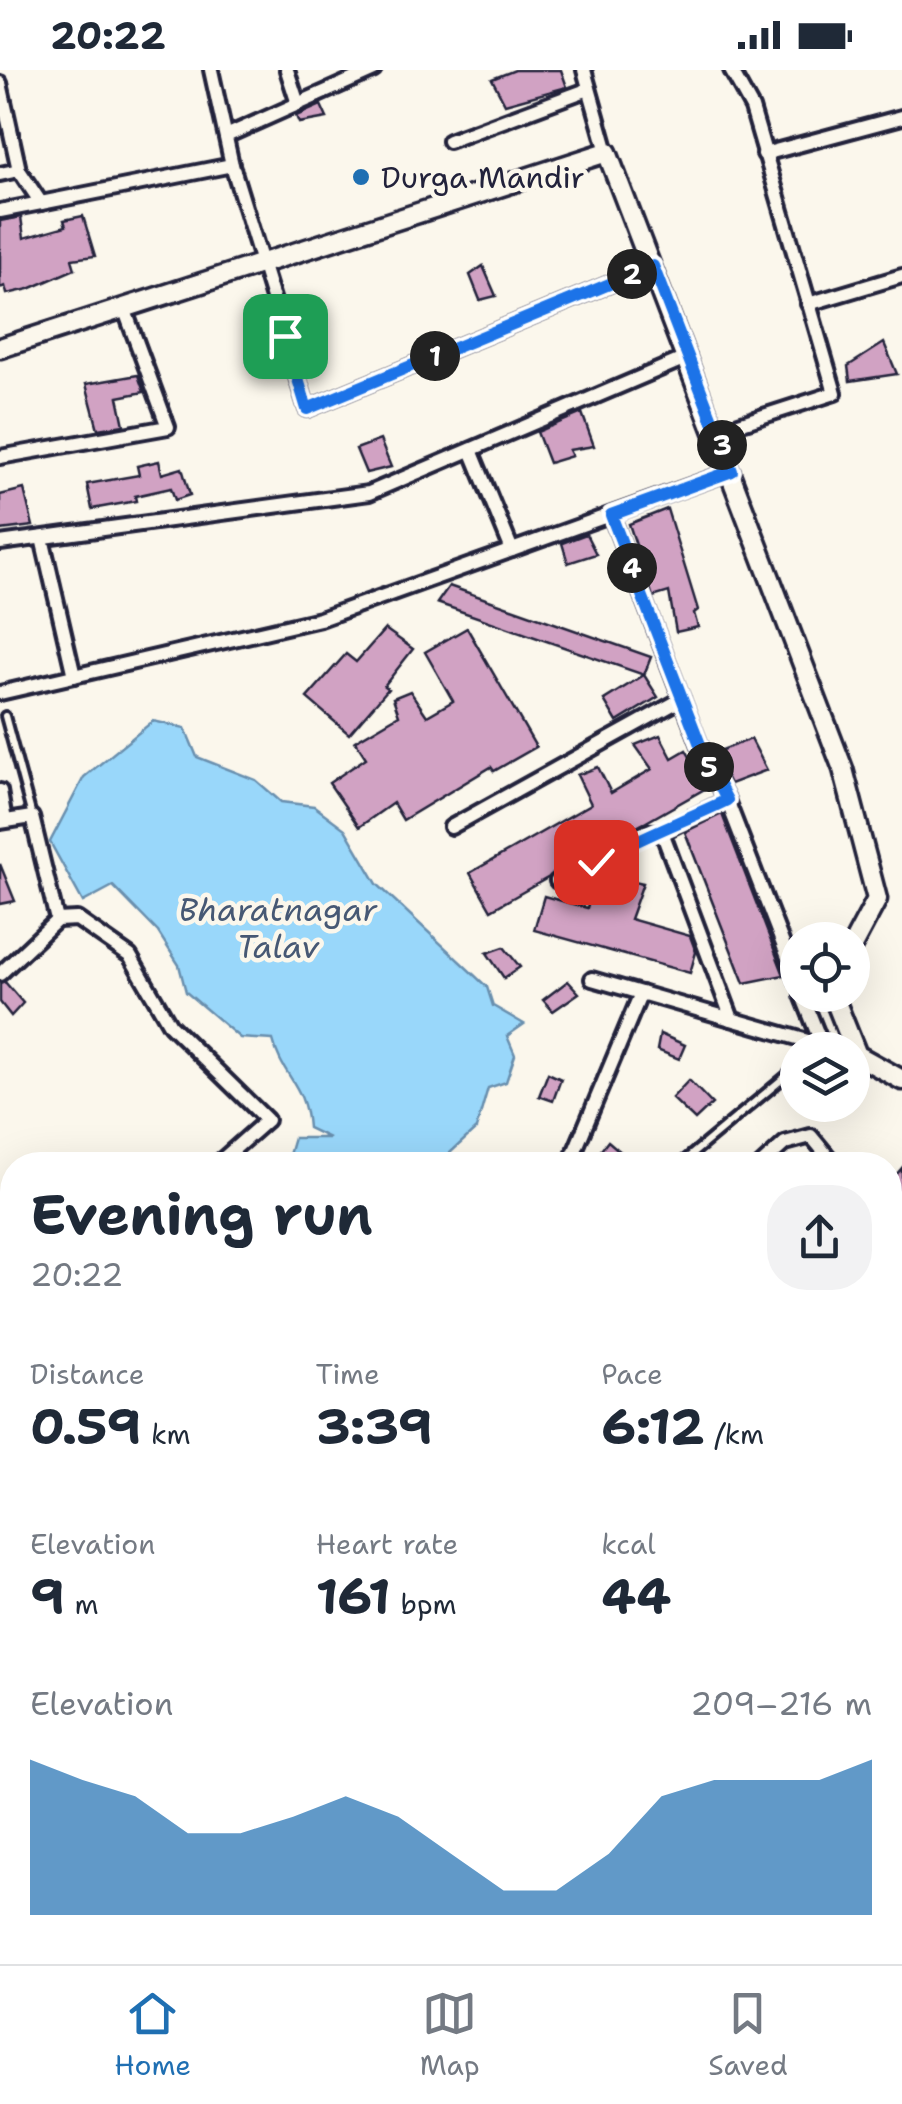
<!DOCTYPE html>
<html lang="en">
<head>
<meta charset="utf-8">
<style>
	body { margin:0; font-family:"Shantell Sans",sans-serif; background:#f2f2f3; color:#1f2937; height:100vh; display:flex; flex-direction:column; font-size:38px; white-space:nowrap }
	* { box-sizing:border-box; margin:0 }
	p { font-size:32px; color:#747a83 }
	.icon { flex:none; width:55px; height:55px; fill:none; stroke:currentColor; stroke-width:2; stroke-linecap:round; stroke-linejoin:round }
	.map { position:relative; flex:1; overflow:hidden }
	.details { position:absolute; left:0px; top:1082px; width:902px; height:812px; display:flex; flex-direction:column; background:#fff; border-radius:40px 40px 0 0; box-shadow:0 10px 40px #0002 }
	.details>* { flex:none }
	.fabs { position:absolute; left:780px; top:852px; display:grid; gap:20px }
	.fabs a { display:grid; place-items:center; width:90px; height:90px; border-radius:50%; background:#fff; box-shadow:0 10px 40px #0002; font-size:50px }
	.pin { position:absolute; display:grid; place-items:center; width:85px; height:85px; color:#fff; margin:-42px; border-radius:20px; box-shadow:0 5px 15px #0006 }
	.km { position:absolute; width:50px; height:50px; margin:-25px; border-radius:50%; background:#222; color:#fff; font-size:28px; line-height:50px; text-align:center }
	.round { display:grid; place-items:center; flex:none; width:105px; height:105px; border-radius:40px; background:#f2f2f3 }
	.head { display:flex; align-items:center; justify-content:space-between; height:170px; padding:0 30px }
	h1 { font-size:55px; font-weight:700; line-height:75px }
	.figures { display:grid; grid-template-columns:repeat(3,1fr); gap:15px; height:170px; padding:10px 30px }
	.figures div { display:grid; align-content:center }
	.figures b { font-size:50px; font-weight:700 }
	.figures small { font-size:28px; font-weight:400 }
	.figures p { font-size:28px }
	.chart { height:280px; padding:20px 30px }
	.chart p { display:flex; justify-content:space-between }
	.chart svg { width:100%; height:180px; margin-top:10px; fill:#1f6fb2; opacity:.7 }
	.status { display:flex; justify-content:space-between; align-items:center; height:70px; padding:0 50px; background:#fff; direction:ltr }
	.status svg { height:28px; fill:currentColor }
	.menu { display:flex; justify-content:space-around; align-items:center; height:140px; border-top:2px solid #e0e1e3; background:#fff; font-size:28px; color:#747a83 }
	.menu a { display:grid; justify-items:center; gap:5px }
	.menu .selected { color:#1f6fb2 }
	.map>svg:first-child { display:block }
</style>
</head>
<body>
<div class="status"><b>20:22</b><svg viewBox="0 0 49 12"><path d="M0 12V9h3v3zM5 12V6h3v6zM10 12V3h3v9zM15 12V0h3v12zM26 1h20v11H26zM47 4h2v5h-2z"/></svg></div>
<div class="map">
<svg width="902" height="1894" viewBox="0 0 902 1894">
	<rect width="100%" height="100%" fill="#fbf7ec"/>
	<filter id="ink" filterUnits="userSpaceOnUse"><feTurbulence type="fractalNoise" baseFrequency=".01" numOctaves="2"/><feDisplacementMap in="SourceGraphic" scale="20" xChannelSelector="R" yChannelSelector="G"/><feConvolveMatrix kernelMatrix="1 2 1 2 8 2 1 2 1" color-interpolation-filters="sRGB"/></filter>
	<g filter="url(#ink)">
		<g fill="#c6dd93" stroke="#748067" stroke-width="2.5">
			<path d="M890 1580 902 1594V1688L890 1695Z"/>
			<path d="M890 1805 902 1818V1894H438L425 1883 890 1882Z"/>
		</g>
		<path fill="#99d7fa" stroke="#698fae" stroke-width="2.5" d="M153 651 185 658 197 687 256 710 281 732 314 736 345 759 377 814 487 917 493 936 524 954 507 966 515 985 506 1012 488 1018 476 1059 437 1095H286L294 1068H329L308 1058C305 1013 282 1007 273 970L240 968 186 922 179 895 158 862 113 816 83 832 50 772 84 707Z"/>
		<g fill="#d1a2c3" stroke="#22223b" stroke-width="2.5">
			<path d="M515 0H561L567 17 505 34 492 9Z"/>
			<path d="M321 35 327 48 299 53 296 46Z"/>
			<path d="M83 146 95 186 72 189 75 199 29 219 7 224 5 216 0 218V151L21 147 24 168 66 156 64 150Z"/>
			<path d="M483 196 496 226 480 230 470 205Z"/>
			<path d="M884 273 897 304 850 311 848 296Z"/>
			<path d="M138 305 144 322 118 327 124 355 98 359 86 314Z"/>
			<path d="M582 343 594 376 569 380 572 386 549 393 537 362Z"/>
			<path d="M380 370 391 397 366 403 356 379Z"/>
			<path d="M159 391 162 404 182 398 190 425 175 430 171 418 135 426 136 431 92 439 87 414 139 405 137 396Z"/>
			<path d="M24 419 33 456 0 460V425Z"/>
			<path d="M667 439 698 540 694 543 698 557 676 562 669 522 653 527 629 454Z"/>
			<path d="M586 464 596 484 568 493 562 473Z"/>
			<path d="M449 516 651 587 644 605 437 533Z"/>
			<path d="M467 558 536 677 494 701 491 697 403 750 393 733 359 757 329 713 366 688 355 671 399 645 393 628 410 621 427 646 453 631 425 582Z"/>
			<path d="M385 559 413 579 384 616 388 619 349 664 307 628 346 584 356 592Z"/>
			<path d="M644 605 658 627 617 652 604 630Z"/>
			<path d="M660 665 672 688 686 680 708 717 491 840 470 803 591 734 577 705 598 697 611 723 652 699 635 675Z"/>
			<path d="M751 669 767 700 730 714 714 683Z"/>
			<path d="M722 744 784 905 744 913 685 762Z"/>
			<path d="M0 794 15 831 0 834Z"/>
			<path d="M597 803 643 813 630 849 690 866 696 882 690 903 534 860 544 826 587 838Z"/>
			<path d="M504 877 520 897 504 908 487 883Z"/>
			<path d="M568 911 579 923 553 941 543 930Z"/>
			<path d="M5 912 23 933 11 946 0 932V914Z"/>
			<path d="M660 964 685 975 679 989 657 980Z"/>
			<path d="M548 1003 561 1009 553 1031 539 1026Z"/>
			<path d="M689 1010 712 1034 695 1050 672 1028Z"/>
			<path d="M608 1071 629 1089 622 1095H610L598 1084Z"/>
			<path d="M902 1098V1131L890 1140V1112Z"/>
			<path d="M902 1348V1400L890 1378V1357Z"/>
		</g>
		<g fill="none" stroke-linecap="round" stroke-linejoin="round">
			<g stroke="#22223b" stroke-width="14">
				<g id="lane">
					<path d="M5 646 32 746"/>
					<path d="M679 1095 798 996"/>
				</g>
			</g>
			<g stroke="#22223b" stroke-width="20">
				<g id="street">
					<path d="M211 0 232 95 307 339 653 196"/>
					<path d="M287 0 298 34"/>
					<path d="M584 0 607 82"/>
					<path d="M0 13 19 100 0 104"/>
					<path d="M226 66 374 0"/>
					<path d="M449 71 589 19"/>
					<path d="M764 84 902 47"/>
					<path d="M41 133 232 95"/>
					<path d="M0 141 41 133 19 100"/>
					<path d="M808 234 902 206"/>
					<path d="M717 361 835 323 752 38 731 0"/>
					<path d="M471 380 512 480"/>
					<path d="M0 387 168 357 124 238"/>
					<path d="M42 468 74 606"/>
					<path d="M0 473 369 423 688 287"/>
					<path d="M0 623 320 549 732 401"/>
					<path d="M0 721 5 751"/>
					<path d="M727 730 798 913"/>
					<path d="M0 752 32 747 57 850 0 904"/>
					<path d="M451 757 682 629"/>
					<path d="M662 762 732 949"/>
					<path d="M557 811 646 762H662L727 730 706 691 611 445"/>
					<path d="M57 850 77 849 130 886 170 955 267 1050 216 1095"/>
					<path d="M592 909 839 980"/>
					<path d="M802 925 822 975"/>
					<path d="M569 1095 641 923"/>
					<path d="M761 1095 785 1073 811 1066 835 1095"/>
					<path d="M890 1178 902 1197"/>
					<path d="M0 1304 4 1303"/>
					<path d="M890 1312 902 1303"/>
					<path d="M890 1405 902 1425"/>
					<path d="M890 1488 902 1481"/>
					<path d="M0 1527 12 1529"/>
				</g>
			</g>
			<g stroke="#22223b" stroke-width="25">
				<g id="secondary">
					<path d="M0 278 607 82 843 699 877 829 852 876"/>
					<path d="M833 925 857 985 902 1010"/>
				</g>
			</g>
			<g stroke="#22223b" stroke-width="28">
				<g id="primary">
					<path d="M0 1685 12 1691"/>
					<path d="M293 1882 309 1894"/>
				</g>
			</g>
			<use href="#lane" stroke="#fbf7ec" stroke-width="6"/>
			<use href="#street" stroke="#fbf7ec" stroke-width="12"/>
			<use href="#secondary" stroke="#fbf7ec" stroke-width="18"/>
			<use href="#primary" stroke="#fbf7ec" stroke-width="20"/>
		</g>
	</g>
	<g fill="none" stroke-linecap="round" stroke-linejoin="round" filter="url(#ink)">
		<g stroke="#fff" stroke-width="20">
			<path id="route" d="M285 266 307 339 653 196 732 401 611 445 706 690 727 730C682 752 639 767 596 792"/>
		</g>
		<use href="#route" stroke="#1a73e8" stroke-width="12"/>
	</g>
	<circle fill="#1f6fb2" stroke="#fbf7ec" stroke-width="4" cx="361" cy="107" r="10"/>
	<g text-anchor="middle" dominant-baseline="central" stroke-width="9" stroke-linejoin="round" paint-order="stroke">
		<g font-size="30" fill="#22223b" stroke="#fbf7ec" text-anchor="start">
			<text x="381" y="107">Durga Mandir</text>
		</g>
		<g font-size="32" font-style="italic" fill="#465874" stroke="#fbf7ec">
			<text x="278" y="839">Bharatnagar<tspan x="278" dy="37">Talav</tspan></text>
		</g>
	</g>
</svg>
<div class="fabs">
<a><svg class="icon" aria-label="locate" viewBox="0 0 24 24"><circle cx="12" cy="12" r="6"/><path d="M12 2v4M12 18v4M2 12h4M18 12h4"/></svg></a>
<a><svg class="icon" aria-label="layers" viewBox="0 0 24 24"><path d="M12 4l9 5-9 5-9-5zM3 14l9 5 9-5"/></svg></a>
</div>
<div class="pin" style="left:285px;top:266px;background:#1e9e55"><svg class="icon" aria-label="arrive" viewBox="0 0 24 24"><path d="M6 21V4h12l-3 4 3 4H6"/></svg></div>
<div class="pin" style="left:596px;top:792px;background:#d93025"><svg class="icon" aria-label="check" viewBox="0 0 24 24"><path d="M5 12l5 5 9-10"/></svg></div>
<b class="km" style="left:435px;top:286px">1</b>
<b class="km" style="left:632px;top:204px">2</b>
<b class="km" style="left:722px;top:375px">3</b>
<b class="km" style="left:632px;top:498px">4</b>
<b class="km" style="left:709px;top:697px">5</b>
<section class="details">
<div class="head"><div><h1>Evening run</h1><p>20:22</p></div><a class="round"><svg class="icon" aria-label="share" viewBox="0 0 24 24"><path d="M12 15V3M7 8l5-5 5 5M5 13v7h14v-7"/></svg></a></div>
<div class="figures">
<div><p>Distance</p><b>0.59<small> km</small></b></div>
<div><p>Time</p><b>3:39</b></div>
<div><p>Pace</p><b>6:12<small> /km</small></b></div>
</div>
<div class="figures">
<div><p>Elevation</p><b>9<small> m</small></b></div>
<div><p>Heart rate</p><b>161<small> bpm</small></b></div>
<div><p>kcal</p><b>44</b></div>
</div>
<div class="chart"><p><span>Elevation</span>209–216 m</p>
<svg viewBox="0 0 160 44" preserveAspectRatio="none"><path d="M0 44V6L10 11L20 15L30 24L40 24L50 20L60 15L70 20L80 29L90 38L100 38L110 29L120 15L130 11L140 11L150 11L160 6V44z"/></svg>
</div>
</section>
</div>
<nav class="menu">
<a class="selected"><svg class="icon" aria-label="home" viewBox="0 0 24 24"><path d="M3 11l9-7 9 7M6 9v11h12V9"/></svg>Home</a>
<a><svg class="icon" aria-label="map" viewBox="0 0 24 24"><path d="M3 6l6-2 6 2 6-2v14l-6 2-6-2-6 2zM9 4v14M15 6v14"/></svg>Map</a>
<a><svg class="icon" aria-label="saved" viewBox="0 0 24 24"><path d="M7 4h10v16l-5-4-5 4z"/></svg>Saved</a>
</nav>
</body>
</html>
